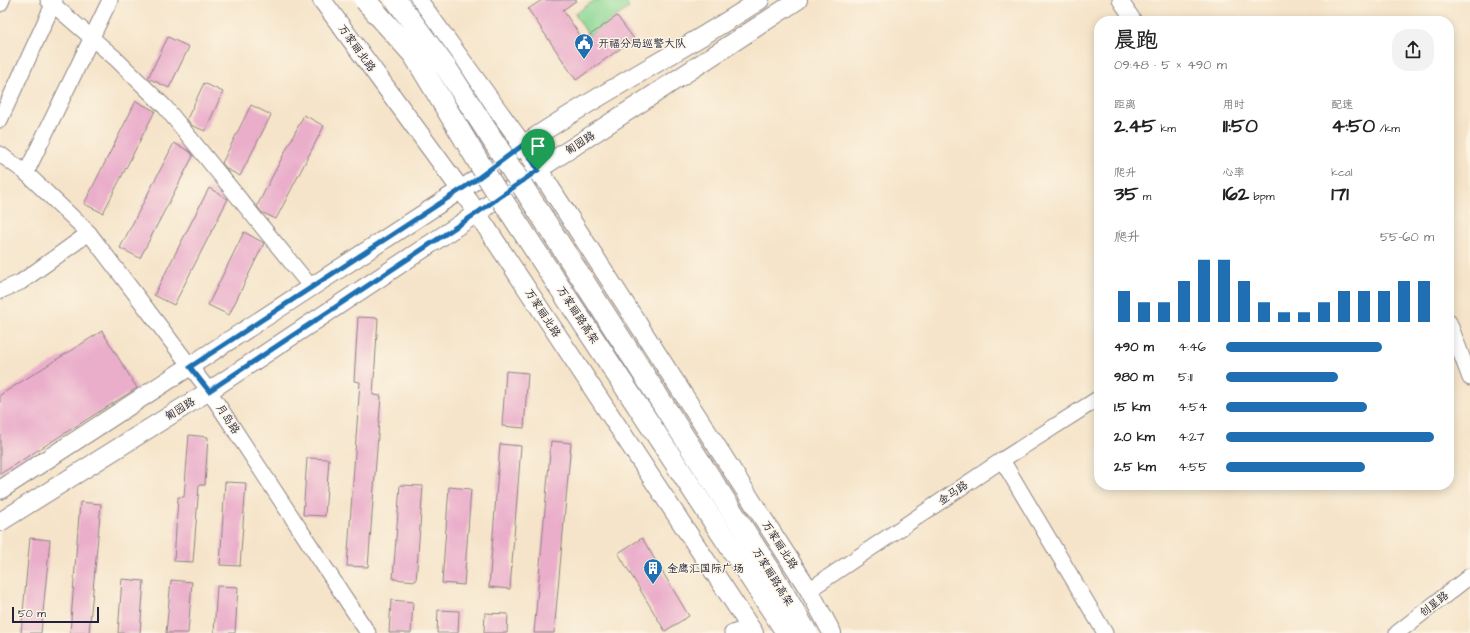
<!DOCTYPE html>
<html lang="zh">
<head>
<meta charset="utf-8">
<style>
	body { margin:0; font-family:"Architects Daughter","LXGW WenKai TC",sans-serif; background:#f2f2f2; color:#222; height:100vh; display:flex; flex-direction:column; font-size:15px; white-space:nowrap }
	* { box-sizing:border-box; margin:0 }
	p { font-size:13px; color:#767676 }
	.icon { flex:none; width:22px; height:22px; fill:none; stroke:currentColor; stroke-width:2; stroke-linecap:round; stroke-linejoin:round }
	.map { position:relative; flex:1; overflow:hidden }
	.details { position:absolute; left:1094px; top:16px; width:360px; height:474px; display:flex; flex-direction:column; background:#fff; border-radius:16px; box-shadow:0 2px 10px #0003 }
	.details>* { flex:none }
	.scale { position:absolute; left:12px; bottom:10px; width:87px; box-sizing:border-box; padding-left:4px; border:2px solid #22223b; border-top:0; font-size:11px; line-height:14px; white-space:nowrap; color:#22223b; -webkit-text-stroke:3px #fcf5e5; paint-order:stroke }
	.pin { position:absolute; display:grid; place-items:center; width:34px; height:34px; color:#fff; margin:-41px -17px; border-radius:50% 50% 50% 0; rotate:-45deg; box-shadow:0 0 4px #0007 }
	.pin .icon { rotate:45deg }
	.round { display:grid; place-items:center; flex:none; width:42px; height:42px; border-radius:16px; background:#f2f2f2 }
	.overview { display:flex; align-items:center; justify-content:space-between; height:68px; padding:0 20px }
	h1 { font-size:22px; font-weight:700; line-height:30px }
	.figures { display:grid; grid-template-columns:repeat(3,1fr); gap:6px; height:68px; padding:4px 20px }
	.figures div { display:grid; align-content:center }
	.figures b { font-size:20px; font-weight:700 }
	.figures small { font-size:11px; font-weight:400 }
	.figures p { font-size:11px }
	.chart { height:112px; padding:8px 20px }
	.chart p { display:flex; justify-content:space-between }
	.chart svg { width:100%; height:72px; margin-top:4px; stroke:#1f6fb2; stroke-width:6 }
	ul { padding:0 20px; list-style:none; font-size:13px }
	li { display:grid; grid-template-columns:64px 48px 1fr; align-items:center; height:30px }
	li i { height:10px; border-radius:5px; background:#1f6fb2 }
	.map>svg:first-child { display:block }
</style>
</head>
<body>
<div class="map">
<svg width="1470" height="633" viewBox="0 0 1470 633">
	<rect width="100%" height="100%" fill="#fcf5e5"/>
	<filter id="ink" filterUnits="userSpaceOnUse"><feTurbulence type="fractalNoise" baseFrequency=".025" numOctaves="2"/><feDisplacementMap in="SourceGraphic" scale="8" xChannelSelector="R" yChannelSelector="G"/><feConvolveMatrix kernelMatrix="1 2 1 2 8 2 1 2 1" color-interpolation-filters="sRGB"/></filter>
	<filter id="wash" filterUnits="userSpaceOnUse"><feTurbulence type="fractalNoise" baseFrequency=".012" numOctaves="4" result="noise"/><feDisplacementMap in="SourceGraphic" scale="16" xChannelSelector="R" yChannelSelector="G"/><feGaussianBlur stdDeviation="0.9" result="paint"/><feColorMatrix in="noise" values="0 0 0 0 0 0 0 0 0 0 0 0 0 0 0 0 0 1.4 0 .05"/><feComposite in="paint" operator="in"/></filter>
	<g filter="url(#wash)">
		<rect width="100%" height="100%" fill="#f5e4c9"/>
		<path fill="#8cd895" stroke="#577d68" d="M595 0H624L629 8 589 36 575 14Z"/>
		<g id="blocks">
			<g fill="#eaadca">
				<path d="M542 0H577L563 10 583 40 617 16 634 39 576 80 528 9Z"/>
				<path d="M168 37 189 47 169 88 148 78Z"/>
				<path d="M204 83 223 92 205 131 191 125 187 119Z"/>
				<path d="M136 101 155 111 103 213 84 204Z"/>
				<path d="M251 105 271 115 240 176 227 169 222 163Z"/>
				<path d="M304 115 324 126 276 219 261 212 257 206Z"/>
				<path d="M174 143 189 151 193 156 140 258 120 248Z"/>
				<path d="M209 188 228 199 174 305 154 295Z"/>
				<path d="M244 232 264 243 229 315 208 305Z"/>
				<path d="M358 317 378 318 373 395 381 396 368 567 347 566 360 382 354 381Z"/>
				<path d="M102 331 137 388 0 474V395Z"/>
				<path d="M506 371 528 373 524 428 502 426Z"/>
				<path d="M189 435 208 437 205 485H199L193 562 174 561 178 497H184Z"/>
				<path d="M551 441 571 443 554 633H534Z"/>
				<path d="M500 444 521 446 510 589 489 587Z"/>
				<path d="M307 458 329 459 325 516 303 515Z"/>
				<path d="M225 482 246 483 240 566 220 565Z"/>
				<path d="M400 485 423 486 416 581 393 579Z"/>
				<path d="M449 487 471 489 464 585 442 583Z"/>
				<path d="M80 502 101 504 89 633H70Z"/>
				<path d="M30 538 50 540 41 633H21Z"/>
				<path d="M642 538 689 616 665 631 618 553Z"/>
				<path d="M122 579 144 581 140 633H118Z"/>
				<path d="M171 580 192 582 188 633H166Z"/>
				<path d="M217 586 238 587 235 633H214Z"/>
				<path d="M391 600 413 602 411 633H389Z"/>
				<path d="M438 610 459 611 458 633H437Z"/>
				<path d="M485 613 508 614 507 633H484Z"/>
			</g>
		</g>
	</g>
	<g filter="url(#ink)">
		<use href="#blocks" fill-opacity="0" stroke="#8c8382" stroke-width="1"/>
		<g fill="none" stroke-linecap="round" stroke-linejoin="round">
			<g stroke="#8c8382" stroke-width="17">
				<g id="minor">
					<path d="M48 0 115 58 165 107 311 287"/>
					<path d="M1120 0 1134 21"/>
					<path d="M0 4 2 0"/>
					<path d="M0 120 55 0"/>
					<path d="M0 154 26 173 89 233 209 391 368 633"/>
					<path d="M26 173 110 0"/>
					<path d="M0 291 21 282 89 233"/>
					<path d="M1449 322 1470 378"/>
					<path d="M1002 460 1105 633"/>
					<path d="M809 590 1002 460 1099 398"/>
					<path d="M732 633 749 627"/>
					<path d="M1397 633 1470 576"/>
				</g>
			</g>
			<g stroke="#8c8382" stroke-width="20">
				<g id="major">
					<path d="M322 0 469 201 754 633"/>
					<path d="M418 0 523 145 809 590 832 633"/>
					<path d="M0 490 474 181C490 169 506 157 523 145 599 93 683 51 760 0"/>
					<path d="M0 522 209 391 477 213 538 170 798 0"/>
				</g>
			</g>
			<use href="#minor" stroke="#fff" stroke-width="15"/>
			<use href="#major" stroke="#fff" stroke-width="18"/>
			<g stroke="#8c8382" stroke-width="23" stroke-linecap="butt">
				<g id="highway-bridge">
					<path d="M365 0 414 55 493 186 787 633"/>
					<path d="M396 0 447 69 771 572 807 633"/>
				</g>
			</g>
			<use href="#highway-bridge" stroke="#fff" stroke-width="21"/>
		</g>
	</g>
	<g fill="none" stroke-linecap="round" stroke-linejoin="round" filter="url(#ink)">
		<g stroke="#fff" stroke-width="8">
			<path id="route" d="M523 145 538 170 477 213 209 391 190 367 474 181Z"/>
		</g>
		<use href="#route" stroke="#1f6fb2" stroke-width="5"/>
	</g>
	<defs>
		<g id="civic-pin" transform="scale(1)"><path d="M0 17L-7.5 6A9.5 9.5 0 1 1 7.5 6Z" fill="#1f6fb2" stroke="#fcf5e5"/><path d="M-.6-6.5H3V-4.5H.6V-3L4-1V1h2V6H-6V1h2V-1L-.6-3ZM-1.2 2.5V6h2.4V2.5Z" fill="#fff"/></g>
		<g id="building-pin" transform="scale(1)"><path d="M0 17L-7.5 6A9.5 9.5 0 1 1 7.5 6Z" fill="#1f6fb2" stroke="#fcf5e5"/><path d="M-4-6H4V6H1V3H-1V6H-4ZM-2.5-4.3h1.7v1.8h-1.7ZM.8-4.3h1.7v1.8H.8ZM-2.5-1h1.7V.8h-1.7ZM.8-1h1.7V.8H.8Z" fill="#fff"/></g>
	</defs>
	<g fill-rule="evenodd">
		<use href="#civic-pin" x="584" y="43"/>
		<use href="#building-pin" x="653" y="568"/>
	</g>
	<g text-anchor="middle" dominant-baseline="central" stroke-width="3" stroke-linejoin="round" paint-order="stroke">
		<g font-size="11" fill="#22223b" stroke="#fcf5e5" text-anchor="start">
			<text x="598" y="43">开福分局巡警大队</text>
			<text x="667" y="568">金鹰汇国际广场</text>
		</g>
		<g font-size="11" fill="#22223b" stroke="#fcf5e5">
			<text transform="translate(357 48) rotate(54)">万家丽北路</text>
			<text transform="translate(580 143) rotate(-33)">匍园路</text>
			<text transform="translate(543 313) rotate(57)">万家丽北路</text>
			<text transform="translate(578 315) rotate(57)">万家丽路高架</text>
			<text transform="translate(180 409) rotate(-32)">匍园路</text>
			<text transform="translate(228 419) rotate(57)">月岛路</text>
			<text transform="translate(953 493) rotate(-34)">金马路</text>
			<text transform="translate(780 545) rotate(57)">万家丽北路</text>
			<text transform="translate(773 577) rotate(58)">万家丽路高架</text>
			<text transform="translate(1434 604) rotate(-38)">创星路</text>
		</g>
	</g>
</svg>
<div class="scale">50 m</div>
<div class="pin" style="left:538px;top:170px;background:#1e9e55"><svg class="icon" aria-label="arrive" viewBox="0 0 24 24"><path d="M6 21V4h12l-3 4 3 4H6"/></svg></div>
<section class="details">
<div class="overview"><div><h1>晨跑</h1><p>09:48 · 5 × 490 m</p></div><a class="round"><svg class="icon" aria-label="share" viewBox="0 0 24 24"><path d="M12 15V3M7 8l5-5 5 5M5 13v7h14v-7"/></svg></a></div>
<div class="figures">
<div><p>距离</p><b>2.45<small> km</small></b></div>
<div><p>用时</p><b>11:50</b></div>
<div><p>配速</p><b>4:50<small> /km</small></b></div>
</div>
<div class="figures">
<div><p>爬升</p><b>35<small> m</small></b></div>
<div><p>心率</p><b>162<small> bpm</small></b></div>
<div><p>kcal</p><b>171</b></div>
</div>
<div class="chart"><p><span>爬升</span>55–60 m</p>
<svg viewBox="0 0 160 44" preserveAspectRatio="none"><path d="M5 44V25M15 44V32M25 44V32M35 44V19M45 44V6M55 44V6M65 44V19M75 44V32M85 44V38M95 44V38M105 44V32M115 44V25M125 44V25M135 44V25M145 44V19M155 44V19"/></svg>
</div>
<ul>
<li><b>490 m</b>4:46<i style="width:75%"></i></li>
<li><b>980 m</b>5:11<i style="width:54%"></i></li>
<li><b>1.5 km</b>4:54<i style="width:68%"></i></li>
<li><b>2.0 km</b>4:27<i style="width:100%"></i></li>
<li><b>2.5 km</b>4:55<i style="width:67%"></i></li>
</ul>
</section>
</div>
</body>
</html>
